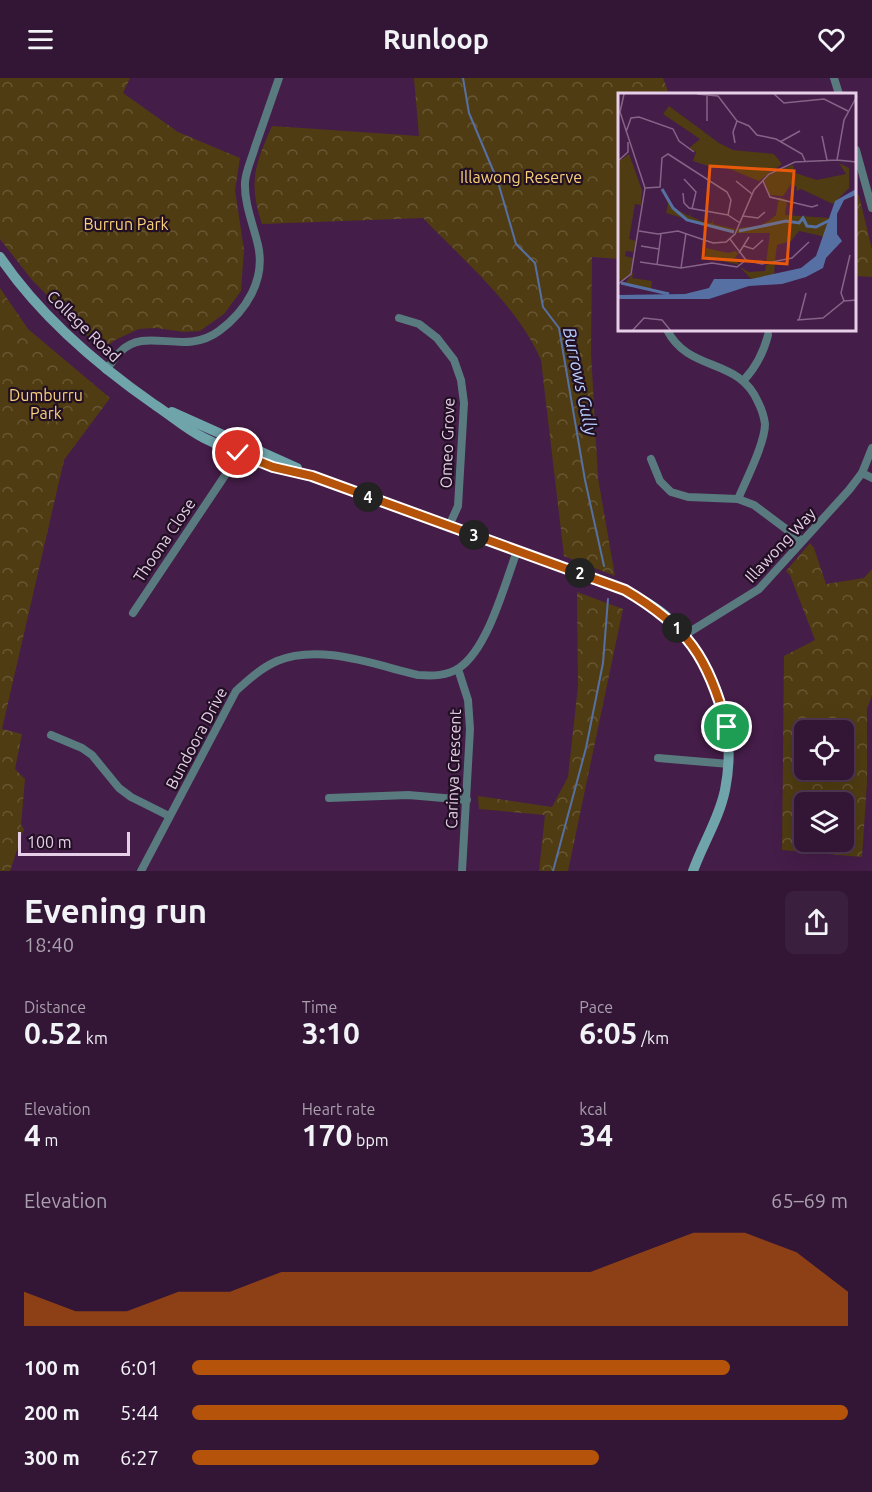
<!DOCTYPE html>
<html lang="en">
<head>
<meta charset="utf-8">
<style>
	body { margin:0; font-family:Ubuntu,sans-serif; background:#3b1f3e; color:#f1f3f6; height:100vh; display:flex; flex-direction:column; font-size:22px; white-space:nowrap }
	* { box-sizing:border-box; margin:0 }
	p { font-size:20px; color:#a99fad }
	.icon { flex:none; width:33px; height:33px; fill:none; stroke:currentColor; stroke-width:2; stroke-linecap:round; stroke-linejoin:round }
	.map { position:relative; height:793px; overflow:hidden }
	.details { display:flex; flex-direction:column; background:#331636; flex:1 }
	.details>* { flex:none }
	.fabs { position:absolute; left:794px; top:642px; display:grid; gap:12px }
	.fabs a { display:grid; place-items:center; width:60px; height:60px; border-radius:9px; background:#331636; box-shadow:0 6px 24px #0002,0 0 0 2px #4e3551; font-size:30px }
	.scale { position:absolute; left:18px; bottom:15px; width:112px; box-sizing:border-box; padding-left:6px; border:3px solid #e8cfe9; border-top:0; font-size:16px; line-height:21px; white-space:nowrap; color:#e8cfe9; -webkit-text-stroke:4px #211023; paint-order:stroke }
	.pin { position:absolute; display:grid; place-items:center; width:51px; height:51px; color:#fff; margin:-26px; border:3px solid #fff; border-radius:50%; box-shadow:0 2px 6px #0007 }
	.km { position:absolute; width:30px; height:30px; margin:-15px; border-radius:50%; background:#222; color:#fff; font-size:16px; line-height:30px; text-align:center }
	.round { display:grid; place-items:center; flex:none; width:63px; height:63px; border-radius:9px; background:#3b1f3e }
	.head { display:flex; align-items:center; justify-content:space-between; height:102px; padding:0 24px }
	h1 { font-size:33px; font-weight:700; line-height:45px }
	.metrics { display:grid; grid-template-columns:repeat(3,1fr); gap:9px; height:102px; padding:6px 24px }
	.metrics div { display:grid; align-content:center }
	.metrics b { font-size:30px; font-weight:700 }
	.metrics small { font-size:16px; font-weight:400 }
	.metrics p { font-size:16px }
	.chart { height:168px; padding:12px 24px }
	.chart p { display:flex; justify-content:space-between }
	.chart svg { width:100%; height:108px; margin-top:6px; fill:#b45309; opacity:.7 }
	ul { padding:0 24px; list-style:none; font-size:20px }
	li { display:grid; grid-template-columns:96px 72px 1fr; align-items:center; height:45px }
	li i { height:15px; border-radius:8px; background:#b45309 }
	header { display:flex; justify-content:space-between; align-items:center; height:78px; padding:0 24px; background:#331636; font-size:27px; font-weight:700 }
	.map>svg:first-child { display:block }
</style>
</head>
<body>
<header><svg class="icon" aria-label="menu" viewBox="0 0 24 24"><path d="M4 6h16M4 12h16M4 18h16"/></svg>Runloop<svg class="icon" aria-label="heart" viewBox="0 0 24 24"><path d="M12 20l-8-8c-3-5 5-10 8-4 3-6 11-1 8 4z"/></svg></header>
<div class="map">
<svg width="872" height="793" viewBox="0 0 872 793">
	<defs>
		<pattern id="park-crowns" width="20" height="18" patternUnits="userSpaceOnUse" patternTransform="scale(1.5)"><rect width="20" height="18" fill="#4f3c12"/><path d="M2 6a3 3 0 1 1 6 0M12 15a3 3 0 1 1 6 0" fill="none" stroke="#685734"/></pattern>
	</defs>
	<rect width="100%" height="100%" fill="#441d48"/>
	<g fill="url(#park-crowns)" fill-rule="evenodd">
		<path d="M0 0H130L123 15 178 54 240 80 235 112 244 172 241 213 224 236 200 253 184 254 156 250 139 251 115 262 102 272 32 202 0 161Z"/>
		<path d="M414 0H663L669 16H620V181L592 179 591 274 598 400 615 498 564 478 541 282C517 227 464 183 423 140L262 146C248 104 255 87 272 48L419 58Z"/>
		<path d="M856 116 859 117 872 172V199L856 198Z"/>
		<path d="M0 210 28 251 110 320 64 382 2 651 22 656 15 691 25 701 21 747 24 751 10 793H0Z"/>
		<path d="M810 465 814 470 826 506 864 500 872 491V617L867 631V705L862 779 782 772 784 578 815 562 790 497 786 493ZM804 652H843V692H804ZM804 724H843V764H804Z"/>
		<path d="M577 514 623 531 568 793H539L545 737 479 731 478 718 552 729 568 699 578 608Z"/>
	</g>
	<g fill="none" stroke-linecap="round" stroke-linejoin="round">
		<g stroke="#5770a3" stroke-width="2">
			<path d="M463 0 469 35 498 104 516 166 535 185 543 229 559 250 585 402 604 488"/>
			<path d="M553 793 586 670 603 585 608 521"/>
		</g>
		<g stroke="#597a7e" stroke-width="8">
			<path d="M834 0 839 16"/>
			<path d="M856 72 872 130"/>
			<path d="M399 240 419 246 437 260 454 282 461 302 464 325 458 428 449 448"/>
			<path d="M667 252C689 295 739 279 758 324 761 330 764 338 765 346 765 365 746 402 738 421"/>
			<path d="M106 292C111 286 115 279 120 274 146 247 184 279 219 253 246 233 266 202 258 167 253 146 244 125 245 104 246 92 252 80 255 69 263 46 271 23 279 0"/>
			<path d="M744 302C756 289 764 273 768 257"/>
			<path d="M651 381 660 403 671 414 688 419 738 421 754 427 802 463"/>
			<path d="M862 395 872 400"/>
			<path d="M133 535 230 390 240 371"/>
			<path d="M683 558 759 511 849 412 862 395 872 370"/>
			<path d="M458 591 468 622 470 651 462 793"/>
			<path d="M51 657 82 670 92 677 119 710 131 719 169 738"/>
			<path d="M658 680 729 686"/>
			<path d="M329 720 408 717 467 722"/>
			<path d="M141 793 236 613C248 602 261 590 277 583 320 565 375 587 418 597 433 598 447 598 459 590 488 571 505 505 517 473"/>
		</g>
		<g stroke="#6ea4aa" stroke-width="10">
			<path d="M0 179C40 238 96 286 155 327 172 338 186 351 204 360 238 377 275 389 312 398L625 512C640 521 659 530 671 543 715 589 738 648 725 712 719 741 703 765 693 793"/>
			<path d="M172 334 297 390"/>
		</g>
	</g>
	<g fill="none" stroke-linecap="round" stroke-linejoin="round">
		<g stroke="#fff" stroke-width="12">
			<path id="route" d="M238 375 273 389 312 398 625 512C688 549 708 579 727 649"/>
		</g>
		<use href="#route" stroke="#b45309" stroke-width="8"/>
	</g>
	<g text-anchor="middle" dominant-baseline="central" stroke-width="4.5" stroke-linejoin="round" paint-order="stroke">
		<g font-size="16" fill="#fad07a" stroke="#211023">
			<text x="521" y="99">Illawong Reserve</text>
			<text x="126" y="146">Burrun Park</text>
			<text x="46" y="317">Dumburru<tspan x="46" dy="18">Park</tspan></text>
		</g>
		<g font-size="16" fill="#e8cfe9" stroke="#211023">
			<text transform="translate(84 248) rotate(44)">College Road</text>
			<text transform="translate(447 365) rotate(-88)">Omeo Grove</text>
			<text transform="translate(164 462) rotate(-56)">Thoona Close</text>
			<text transform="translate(780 467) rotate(-47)">Illawong Way</text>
			<text transform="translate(196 660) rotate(-62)">Bundoora Drive</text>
			<text transform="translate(453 691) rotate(-88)">Carinya Crescent</text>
		</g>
		<g font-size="18" font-style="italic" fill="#b9d0fe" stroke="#211023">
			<text transform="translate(581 303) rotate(78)">Burrows Gully</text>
		</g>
	</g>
	<g transform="translate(618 15)">
		<rect width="238" height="238" fill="#441d48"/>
		<path d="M51 13 101 50 115 57 156 61 164 71 141 88 107 74 96 75 75 68 78 59 71 55 82 46 45 21ZM11 61 24 97 23 112 17 111 11 146 18 148 15 159 8 158 7 163 15 165 12 181 4 188 0 185V69ZM221 70 231 75V95L215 111 183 96 178 98 179 94 173 91 165 103 151 102 146 87 154 80 175 72 177 80 199 87 228 81ZM44 95 56 115 71 123 74 117 72 123 86 129 94 130 96 124 95 131 117 136 115 140 48 120 50 111ZM161 104 169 107 167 122 211 125 209 140 208 144 181 138 173 148 159 152 157 168 148 170 152 140H118L121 135 142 133 152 127 158 122ZM88 155 110 160 118 158 120 161 116 166 122 172 87 164ZM157 170 156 182 133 186 122 174 131 179 147 178 148 172ZM16 178 14 185 34 188 33 196 6 192Z" fill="#4f3c12"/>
		<path d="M238 96V102L226 107 219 121V141L224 148 208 165 205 175 188 184 164 191 131 193 91 206H0V202L67 201 91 195 96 186H133L183 175 198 163 217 108Z" fill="#5770a3"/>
		<path fill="none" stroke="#5770a3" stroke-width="3" d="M44 96 55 115 69 127 116 139M121 138 168 128 181 130 185 125 189 133 198 134 212 127M3 190 51 201"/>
		<path fill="none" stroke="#866488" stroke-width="1.5" d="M79 1 100 3 119 28 131 33 139 42 158 46 184 61 187 68M156 1 166 10 206 6 230 18M239 3 226 27 219 67 239 69M89 28V2M8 39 13 25 21 24 55 36 61 48 76 59M204 43 209 67M162 49 182 38M117 50 115 39 119 28M0 68 10 59V49M66 86 78 99 74 116M118 88 134 101M145 88 152 104 194 114 200 112M27 95 42 94 44 65 50 61 109 99 113 107 110 122 122 130M65 100 66 110 71 115 110 122M125 123 140 125 147 119M21 138 40 141 60 138 95 150 108 149 117 141 136 97 151 81 177 69 219 67M112 146 128 167 144 171 174 165 191 149M23 153 41 156M126 153 135 156 145 147M121 160 131 144M22 169 63 175 94 170 119 174 128 167M39 172 43 141M63 175 68 140M0 191 13 181 27 95 2 19 6 1M226 208 223 200 232 162M179 227 205 225 226 208 239 207M181 227 188 200M14 238 26 225 44 227 53 238"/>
		<path fill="#e8590c" fill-opacity="0.15" stroke="#e8590c" stroke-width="3" d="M92 73 176 78 169 171 85 165Z"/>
		<rect width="238" height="238" fill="none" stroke="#e8cfe9" stroke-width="3"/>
	</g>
</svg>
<div class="fabs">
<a><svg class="icon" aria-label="locate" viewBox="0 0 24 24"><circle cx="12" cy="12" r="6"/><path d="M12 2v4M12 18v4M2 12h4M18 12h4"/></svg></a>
<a><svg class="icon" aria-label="layers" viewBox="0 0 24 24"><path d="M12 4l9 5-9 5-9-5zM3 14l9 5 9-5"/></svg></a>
</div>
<div class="scale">100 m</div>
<div class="pin" style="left:727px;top:649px;background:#1e9e55"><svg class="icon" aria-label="arrive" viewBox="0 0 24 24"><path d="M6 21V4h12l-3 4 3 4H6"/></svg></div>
<div class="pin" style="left:238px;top:375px;background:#d93025"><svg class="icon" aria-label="check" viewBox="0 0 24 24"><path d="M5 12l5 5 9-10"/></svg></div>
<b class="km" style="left:677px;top:550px">1</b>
<b class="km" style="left:580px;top:495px">2</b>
<b class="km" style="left:474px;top:457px">3</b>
<b class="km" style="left:368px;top:419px">4</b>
</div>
<section class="details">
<div class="head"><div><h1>Evening run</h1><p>18:40</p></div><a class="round"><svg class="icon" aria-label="share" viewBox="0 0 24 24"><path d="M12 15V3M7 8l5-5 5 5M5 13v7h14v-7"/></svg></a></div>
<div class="metrics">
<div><p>Distance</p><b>0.52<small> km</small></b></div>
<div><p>Time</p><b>3:10</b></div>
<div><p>Pace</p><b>6:05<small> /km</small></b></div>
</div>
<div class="metrics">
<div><p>Elevation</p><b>4<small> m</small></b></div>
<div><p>Heart rate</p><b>170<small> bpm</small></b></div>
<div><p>kcal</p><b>34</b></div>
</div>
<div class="chart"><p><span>Elevation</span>65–69 m</p>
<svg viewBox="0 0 160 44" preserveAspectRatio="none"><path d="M0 44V30L10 38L20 38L30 30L40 30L50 22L60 22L70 22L80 22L90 22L100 22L110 22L120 14L130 6L140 6L150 14L160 30V44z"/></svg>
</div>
<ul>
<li><b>100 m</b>6:01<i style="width:82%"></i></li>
<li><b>200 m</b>5:44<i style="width:100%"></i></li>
<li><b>300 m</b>6:27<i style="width:62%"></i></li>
</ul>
</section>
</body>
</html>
